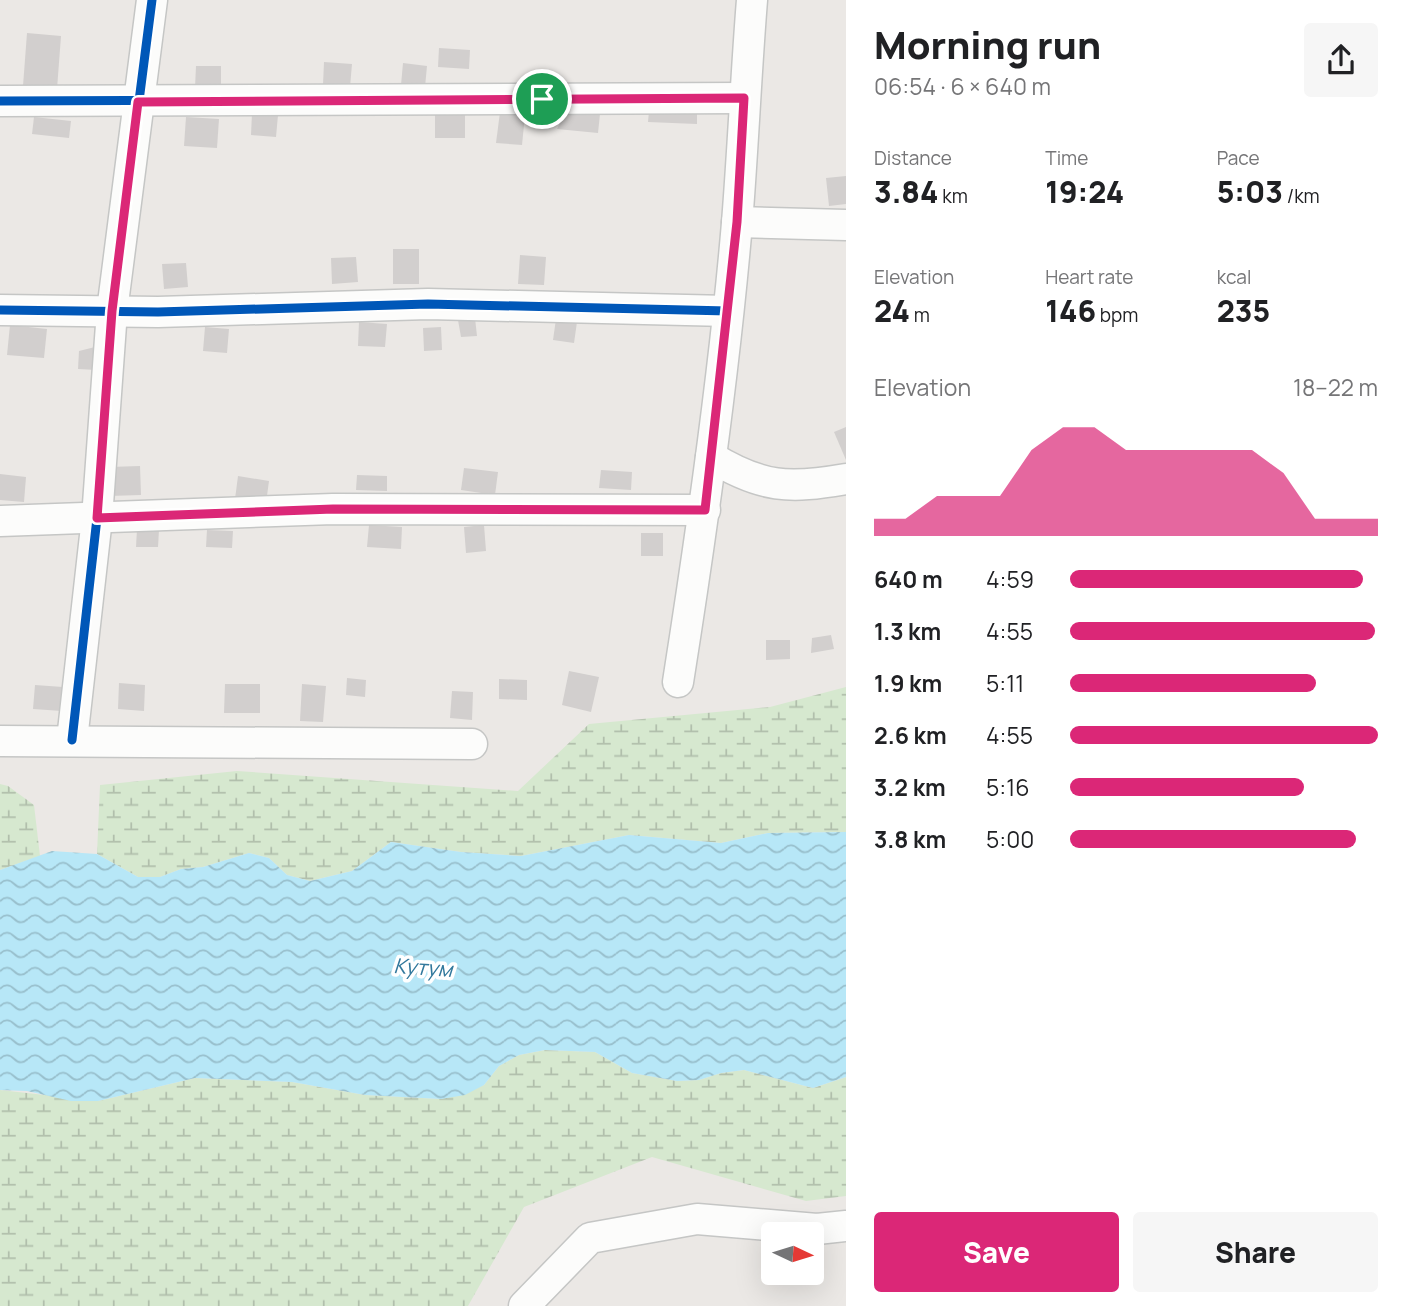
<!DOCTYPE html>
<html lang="en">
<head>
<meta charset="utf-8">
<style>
	body { margin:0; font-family:Manrope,sans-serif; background:#f6f6f6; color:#202124; height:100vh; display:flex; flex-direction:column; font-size:26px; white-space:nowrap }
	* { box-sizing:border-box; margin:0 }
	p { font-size:23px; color:#757577 }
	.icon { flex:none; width:38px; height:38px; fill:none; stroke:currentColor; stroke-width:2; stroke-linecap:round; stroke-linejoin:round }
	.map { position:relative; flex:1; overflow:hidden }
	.panel { display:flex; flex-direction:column; background:#fff; width:560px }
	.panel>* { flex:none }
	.needle { width:46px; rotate:94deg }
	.buttons { position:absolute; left:761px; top:1222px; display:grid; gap:14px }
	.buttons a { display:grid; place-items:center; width:63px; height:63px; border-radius:7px; background:#fff; box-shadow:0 7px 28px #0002; font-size:35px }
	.pin { position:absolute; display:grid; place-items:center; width:60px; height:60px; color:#fff; margin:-30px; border:4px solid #fff; border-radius:50%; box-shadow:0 2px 7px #0007 }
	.round { display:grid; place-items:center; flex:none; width:74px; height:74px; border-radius:7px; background:#f6f6f6 }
	.head { display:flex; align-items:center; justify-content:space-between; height:119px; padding:0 28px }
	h1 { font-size:38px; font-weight:800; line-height:52px }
	.metrics { display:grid; grid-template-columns:repeat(3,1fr); gap:10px; height:119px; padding:7px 28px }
	.metrics div { display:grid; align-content:center }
	.metrics b { font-size:30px; font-weight:800 }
	.metrics small { font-size:19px; font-weight:400 }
	.metrics p { font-size:19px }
	.chart { height:196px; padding:14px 28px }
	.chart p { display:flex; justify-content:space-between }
	.chart svg { width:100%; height:126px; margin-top:7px; fill:#db2777; opacity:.7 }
	.button { display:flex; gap:14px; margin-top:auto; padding:14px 28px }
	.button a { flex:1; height:80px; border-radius:7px; background:#db2777; color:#fff; font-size:28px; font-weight:800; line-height:80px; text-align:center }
	.button a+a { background:#f6f6f6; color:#202124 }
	ul { padding:0 28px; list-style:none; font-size:23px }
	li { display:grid; grid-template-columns:112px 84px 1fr; align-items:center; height:52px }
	li i { height:18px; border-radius:9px; background:#db2777 }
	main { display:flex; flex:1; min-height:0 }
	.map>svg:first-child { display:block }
</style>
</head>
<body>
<main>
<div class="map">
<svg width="846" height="1306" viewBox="0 0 846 1306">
	<defs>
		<pattern id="wetland-marsh" width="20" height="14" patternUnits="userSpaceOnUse" patternTransform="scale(1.75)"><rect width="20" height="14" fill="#d6e8cf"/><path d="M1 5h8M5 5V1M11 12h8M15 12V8" fill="none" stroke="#b1bfac"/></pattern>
		<pattern id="water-waves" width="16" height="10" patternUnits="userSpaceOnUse" patternTransform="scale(1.75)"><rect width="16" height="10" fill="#b7e7f7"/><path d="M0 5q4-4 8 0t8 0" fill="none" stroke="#98bfcc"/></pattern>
	</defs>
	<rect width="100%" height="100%" fill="#ebe8e5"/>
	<g fill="url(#wetland-marsh)">
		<path d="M846 687V832L768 833 721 843 629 835 521 856 461 852 391 842 352 871 310 881 287 875 269 858 249 853 203 867 181 869 160 877H138L97 854 100 785 237 771 518 791 589 724 770 707Z"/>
		<path d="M0 784 8 786 34 805 40 856 0 870Z"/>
		<path d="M545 1050 595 1052 632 1073 677 1081 699 1080 721 1073 744 1070 813 1088 846 1077V1196L806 1201 652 1157 524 1207 468 1306H0V1090L98 1101 195 1078 292 1082 365 1095 441 1099 484 1085 499 1066 519 1055Z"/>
	</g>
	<path fill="url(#water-waves)" d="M846 832V1077L813 1088 744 1070 721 1073 699 1080 677 1081 632 1073 595 1052 545 1050 519 1055 499 1066 484 1085 465 1095 441 1099 365 1095 292 1082 195 1078 98 1101H71L27 1091 0 1090V870L52 851 97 854 138 877H160L181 869 203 867 249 853 269 858 287 875 310 881 352 871 391 842 461 852 521 856 629 835 721 843 768 833Z"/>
	<g fill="#d2cfce">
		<path d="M27 33 61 36 57 89 23 86Z"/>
		<path d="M439 48 470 50 469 69 438 67Z"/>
		<path d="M324 62 352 64 350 87 323 85Z"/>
		<path d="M403 63 427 66 425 87 401 85Z"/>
		<path d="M196 66H221V89L195 88Z"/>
		<path d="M649 111 697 113V124L648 122Z"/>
		<path d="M500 112 525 115 522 145 496 143Z"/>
		<path d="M565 112 600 114 598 133 557 129Z"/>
		<path d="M252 113 278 115 276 137 251 135Z"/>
		<rect x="435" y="115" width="30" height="23"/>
		<path d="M34 117 71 121 69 138 32 134Z"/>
		<path d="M186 117 219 119 217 148 184 146Z"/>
		<path d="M846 176V204L829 206 826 178Z"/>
		<rect x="393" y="249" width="26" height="35"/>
		<path d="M520 255 546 257 544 285 518 284Z"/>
		<path d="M356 257 358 282 332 284 331 258Z"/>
		<path d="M186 263 188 287 164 289 162 264Z"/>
		<path d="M475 318 477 336 461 337 458 320Z"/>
		<path d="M556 319 577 322 574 343 553 340Z"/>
		<path d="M359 322 387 324 385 347 358 346Z"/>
		<path d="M10 325 47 329 44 358 7 355Z"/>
		<path d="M205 327 229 329 227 353 203 351Z"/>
		<path d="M441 327 442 350 424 351 423 328Z"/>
		<path d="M99 346 97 370 78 369 79 351Z"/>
		<path d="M846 427V460L834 432Z"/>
		<path d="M140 466 141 495 109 496V467Z"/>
		<path d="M464 468 498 472 495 495 461 490Z"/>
		<path d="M601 470 632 472 631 490 599 488Z"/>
		<path d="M0 474 26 477 24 502 0 500Z"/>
		<path d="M357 475 387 476V491L356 490Z"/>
		<path d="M238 476 269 481 266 503 235 499Z"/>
		<path d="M369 525 402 527 401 549 367 547Z"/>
		<path d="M484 525 486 551 466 553 464 527Z"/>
		<path d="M137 529 159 530 158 547H136Z"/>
		<path d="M207 530 233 531 232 548 206 547Z"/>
		<rect x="641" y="533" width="22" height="23"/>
		<path d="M831 635 834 649 811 653 812 638Z"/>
		<path d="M766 640H790V659L766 660Z"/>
		<path d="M569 671 599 677 591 712 562 705Z"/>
		<path d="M347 678 366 680 365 697 346 695Z"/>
		<path d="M499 679 527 680V700L499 699Z"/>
		<path d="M119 683 145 685 144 711 118 709Z"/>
		<path d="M225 684H260V713H224Z"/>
		<path d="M302 684 326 686 323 722 300 721Z"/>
		<path d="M35 685 63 687 62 711 33 709Z"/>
		<path d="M452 691 473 692 472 720 450 718Z"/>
	</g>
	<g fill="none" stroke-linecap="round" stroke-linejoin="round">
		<g stroke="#c5c6c5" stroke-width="33">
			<g id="minor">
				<path d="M0 101 744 98"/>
				<path d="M737 222 846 225"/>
				<path d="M0 310 158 312 428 304 728 311"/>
				<path d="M711 457C762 488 789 489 846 479"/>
				<path d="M0 521 333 509 705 510"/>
				<path d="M678 682C702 530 724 377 737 223 743 149 746 74 752 0"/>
				<path d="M72 740 97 518 112 311 152 0"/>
				<path d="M0 741 472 744"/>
				<path d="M524 1306 590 1238 697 1219 817 1229 846 1226"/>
			</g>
		</g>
		<use href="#minor" stroke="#fcfcfb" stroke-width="30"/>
		<g stroke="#fff" stroke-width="13">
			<g id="cycleway">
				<path d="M0 101 744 98"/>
				<path d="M0 310 158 312 428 304 728 311"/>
				<path d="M72 740 97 518 112 311 152 0"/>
			</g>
		</g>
		<use href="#cycleway" stroke="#0057b8" stroke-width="9"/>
	</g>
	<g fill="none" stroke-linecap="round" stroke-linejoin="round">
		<g stroke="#fff" stroke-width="14">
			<path id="route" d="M744 98 737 222 705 510 333 509 97 518 112 311 138 102Z"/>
		</g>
		<use href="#route" stroke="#db2777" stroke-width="9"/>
	</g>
	<g text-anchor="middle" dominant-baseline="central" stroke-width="7" stroke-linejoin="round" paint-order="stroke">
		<g font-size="21" font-style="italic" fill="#31789c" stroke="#fff">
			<text transform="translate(423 967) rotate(4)">Кутум</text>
		</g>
	</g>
</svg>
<div class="buttons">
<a><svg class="needle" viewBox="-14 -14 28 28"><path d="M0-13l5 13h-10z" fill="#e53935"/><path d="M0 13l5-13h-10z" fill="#757577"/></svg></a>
</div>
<div class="pin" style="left:542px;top:99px;background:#1e9e55"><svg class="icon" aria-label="arrive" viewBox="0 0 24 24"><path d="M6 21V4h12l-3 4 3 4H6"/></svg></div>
</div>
<section class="panel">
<div class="head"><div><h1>Morning run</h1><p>06:54 · 6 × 640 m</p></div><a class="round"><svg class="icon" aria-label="share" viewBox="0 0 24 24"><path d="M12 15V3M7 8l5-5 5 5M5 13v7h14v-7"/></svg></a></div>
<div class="metrics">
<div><p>Distance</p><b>3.84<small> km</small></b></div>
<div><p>Time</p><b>19:24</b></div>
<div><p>Pace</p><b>5:03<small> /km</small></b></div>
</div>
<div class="metrics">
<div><p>Elevation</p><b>24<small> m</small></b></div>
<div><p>Heart rate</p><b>146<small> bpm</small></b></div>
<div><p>kcal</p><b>235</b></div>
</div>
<div class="chart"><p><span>Elevation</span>18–22 m</p>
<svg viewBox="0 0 160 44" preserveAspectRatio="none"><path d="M0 44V38L10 38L20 30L30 30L40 30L50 14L60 6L70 6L80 14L90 14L100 14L110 14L120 14L130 22L140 38L150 38L160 38V44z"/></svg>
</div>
<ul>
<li><b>640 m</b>4:59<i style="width:95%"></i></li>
<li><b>1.3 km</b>4:55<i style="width:99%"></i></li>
<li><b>1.9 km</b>5:11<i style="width:80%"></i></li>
<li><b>2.6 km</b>4:55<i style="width:100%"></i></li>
<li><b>3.2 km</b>5:16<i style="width:76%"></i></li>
<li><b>3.8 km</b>5:00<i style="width:93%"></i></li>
</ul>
<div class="button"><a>Save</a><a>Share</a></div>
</section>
</main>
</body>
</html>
